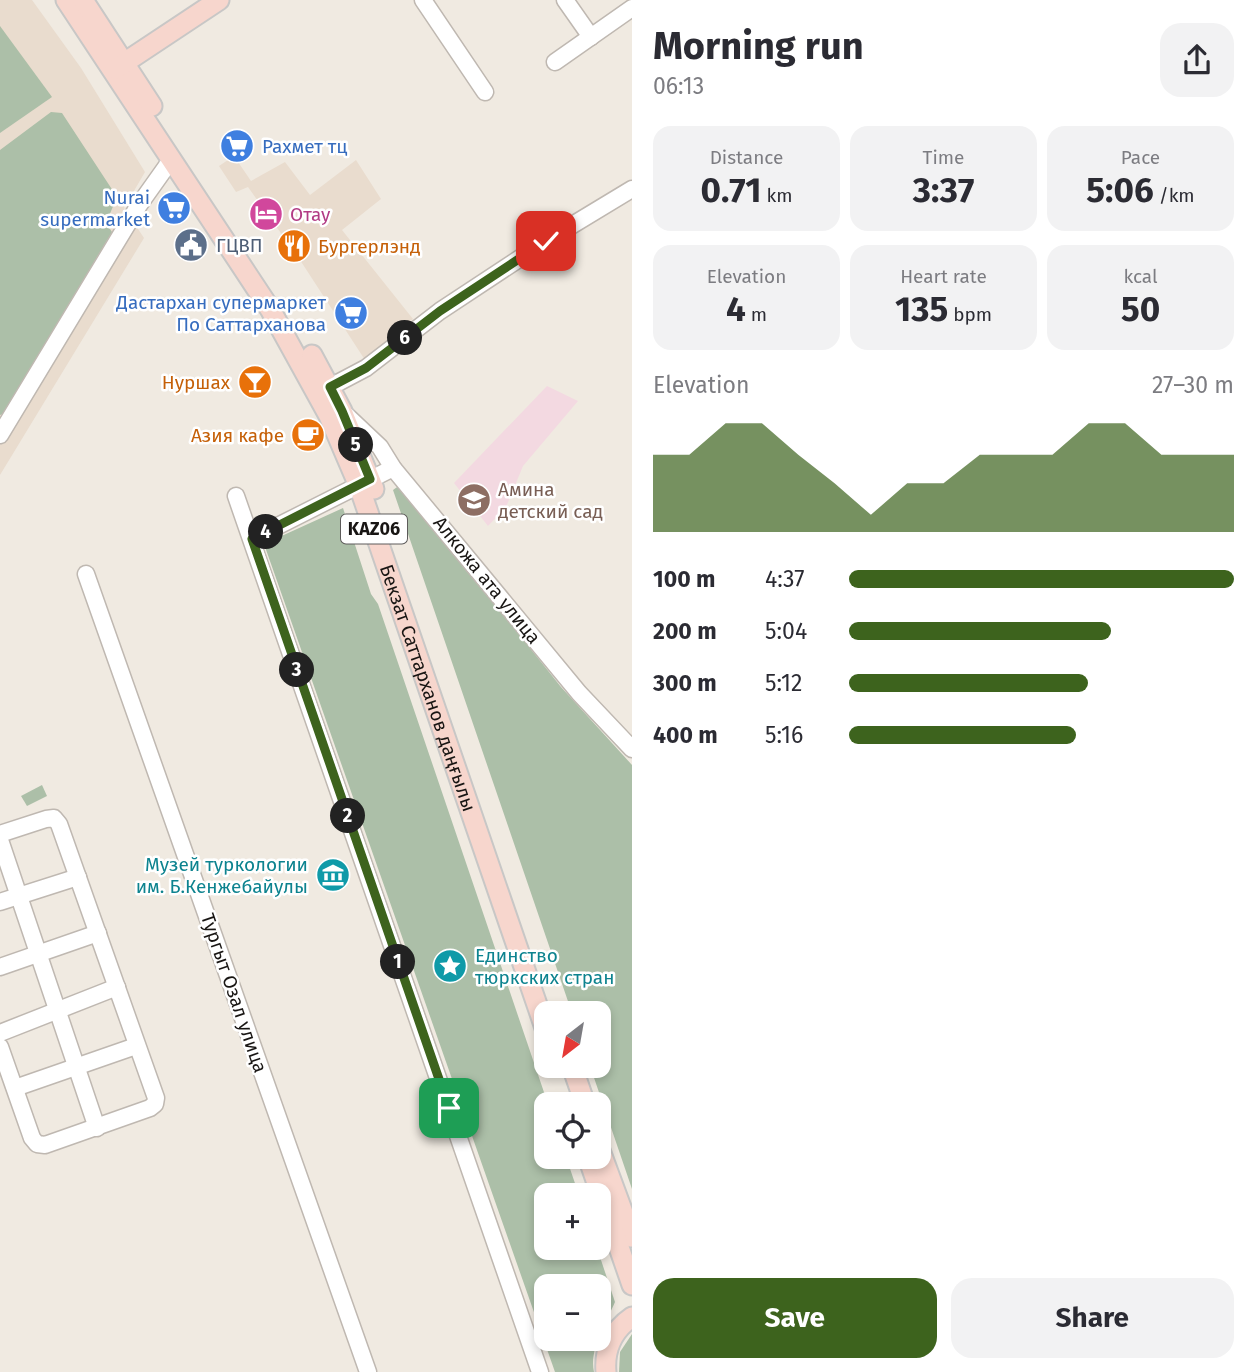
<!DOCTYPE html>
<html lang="en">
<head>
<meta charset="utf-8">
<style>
	body { margin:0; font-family:"Fira Sans",sans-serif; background:#f2f2f3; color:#2b2b33; height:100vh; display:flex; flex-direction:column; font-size:26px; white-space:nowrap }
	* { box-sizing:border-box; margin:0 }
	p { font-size:23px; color:#7c7c81 }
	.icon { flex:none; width:38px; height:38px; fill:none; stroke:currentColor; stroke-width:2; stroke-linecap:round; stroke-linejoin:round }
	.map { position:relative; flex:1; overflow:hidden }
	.panel { display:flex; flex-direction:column; background:#fff; width:623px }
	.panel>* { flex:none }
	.needle { width:46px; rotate:211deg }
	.buttons { position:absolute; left:534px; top:1001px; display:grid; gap:14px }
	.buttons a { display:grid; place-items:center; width:77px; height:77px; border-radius:14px; background:#fff; box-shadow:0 4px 10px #0003; font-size:35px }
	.pin { position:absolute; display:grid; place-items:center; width:60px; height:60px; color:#fff; margin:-30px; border-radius:14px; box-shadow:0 4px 10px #0006 }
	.km { position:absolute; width:35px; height:35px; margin:-18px; border-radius:50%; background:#222; color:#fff; font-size:19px; line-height:35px; text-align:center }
	.round { display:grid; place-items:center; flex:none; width:74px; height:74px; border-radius:21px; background:#f2f2f3 }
	.headline { display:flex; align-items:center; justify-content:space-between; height:119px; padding:0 21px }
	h1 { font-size:38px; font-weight:700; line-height:52px }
	.stats { display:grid; grid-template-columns:repeat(3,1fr); gap:10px; height:119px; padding:7px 21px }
	.stats div { display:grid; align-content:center; border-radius:18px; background:#f2f2f3; text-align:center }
	.stats b { font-size:35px; font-weight:700 }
	.stats small { font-size:19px; font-weight:400 }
	.stats p { font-size:19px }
	.chart { height:196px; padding:14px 21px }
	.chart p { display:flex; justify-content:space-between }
	.chart svg { width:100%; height:126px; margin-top:7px; fill:#3d631d; opacity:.7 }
	.button { display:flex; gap:14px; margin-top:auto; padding:14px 21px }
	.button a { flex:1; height:80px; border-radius:21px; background:#3d631d; color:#fff; font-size:28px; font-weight:700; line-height:80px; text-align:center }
	.button a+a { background:#f2f2f3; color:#2b2b33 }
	ul { padding:0 21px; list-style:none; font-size:23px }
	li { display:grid; grid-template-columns:112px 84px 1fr; align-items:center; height:52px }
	li i { height:18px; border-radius:9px; background:#3d631d }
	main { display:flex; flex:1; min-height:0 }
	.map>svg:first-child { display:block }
</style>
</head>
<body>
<main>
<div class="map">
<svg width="632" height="1372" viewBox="0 0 632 1372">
	<rect width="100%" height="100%" fill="#f0eae1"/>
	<g fill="#e9dcce">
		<path d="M0 0H32L81 68 145 172 124 208 144 238 0 475Z"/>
		<path d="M234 156 251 181 285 162 310 195 356 160 381 199 342 230 413 319 365 360 300 260 248 187 236 192 219 166Z"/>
	</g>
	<path fill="#f3d9e1" d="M547 386 578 401 523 466 506 507 488 526 454 483Z"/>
	<g fill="#acbfa8" fill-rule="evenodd">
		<path d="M0 26 52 97 0 133Z"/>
		<path d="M51 112 62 113 117 197 106 223 112 232 3 414 0 415V150Z"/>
		<path d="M400 485 561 687 632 765V1189L590 1066H598V1013H572L393 490Z"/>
		<path d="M343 508 371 594 378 604 548 1104H546V1157H566L579 1195H546V1248H597L615 1302C606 1323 589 1349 594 1372H555L264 544ZM598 1286V1339H546V1286Z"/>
		<path d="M42 785 47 796 27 806 21 796Z"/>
		<path d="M632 1334V1372H619L620 1352Z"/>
	</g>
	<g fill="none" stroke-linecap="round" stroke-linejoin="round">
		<g stroke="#bfb8b1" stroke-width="19">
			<g id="minor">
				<path d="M423 0 485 92"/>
				<path d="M565 0 591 37"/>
				<path d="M555 62 632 8"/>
				<path d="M330 387 366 368 440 311 546 241 632 189"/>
				<path d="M345 414 380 447 393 468 579 693 632 749"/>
				<path d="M0 435 139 205 171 160"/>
				<path d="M236 496 540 1372"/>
				<path d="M252 539 393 468"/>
				<path d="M86 574 368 1372"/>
				<path d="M0 834 46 819 54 818 59 824 156 1098 155 1104 150 1108 45 1145 37 1144 32 1138 0 1047"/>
				<path d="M0 840 97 1128"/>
				<path d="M0 902 78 877"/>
				<path d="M0 967 98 933"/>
				<path d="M0 1033 117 987"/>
				<path d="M15 1088 136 1046"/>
			</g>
		</g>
		<g stroke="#c8c7c6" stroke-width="23">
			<g id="major">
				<path id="s1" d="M66 0 270 309 329 416 359 486 546 1031"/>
				<path d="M83 0 152 106"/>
				<path d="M115 69 219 0"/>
				<path d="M312 355 342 411 374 489"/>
				<path d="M572 1066 585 1104"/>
				<path d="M598 1145 632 1237"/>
				<path d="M588 1157 632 1285"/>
				<path d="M606 1372C604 1349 613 1330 632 1317"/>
			</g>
		</g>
		<use href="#minor" stroke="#fff" stroke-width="16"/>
		<use href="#major" stroke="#f7d6cd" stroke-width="19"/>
	</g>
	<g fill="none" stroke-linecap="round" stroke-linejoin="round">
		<g stroke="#fff" stroke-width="14">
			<path id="route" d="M449 1108 252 539 370 479 342 411 330 387 366 368 440 311 546 241"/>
		</g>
		<use href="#route" stroke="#3d631d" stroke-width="9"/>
	</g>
	<defs>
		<g id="supermarket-disc" transform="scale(1.75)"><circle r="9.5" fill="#3f7fe0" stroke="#fff"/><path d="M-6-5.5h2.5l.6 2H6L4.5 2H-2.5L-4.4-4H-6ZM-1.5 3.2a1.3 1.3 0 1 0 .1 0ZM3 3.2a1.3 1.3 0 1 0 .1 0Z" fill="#fff"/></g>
		<g id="hotel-disc" transform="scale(1.75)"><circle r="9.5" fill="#d1479c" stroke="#fff"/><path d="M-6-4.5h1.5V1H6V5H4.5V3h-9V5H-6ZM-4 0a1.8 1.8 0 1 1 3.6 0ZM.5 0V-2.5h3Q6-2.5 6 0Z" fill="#fff"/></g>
		<g id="civic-disc" transform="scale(1.75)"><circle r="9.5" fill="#5c6f8a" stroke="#fff"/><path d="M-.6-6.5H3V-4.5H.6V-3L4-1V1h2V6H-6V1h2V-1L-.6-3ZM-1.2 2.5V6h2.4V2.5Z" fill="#fff"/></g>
		<g id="restaurant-disc" transform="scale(1.75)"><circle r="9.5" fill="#e8710a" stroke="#fff"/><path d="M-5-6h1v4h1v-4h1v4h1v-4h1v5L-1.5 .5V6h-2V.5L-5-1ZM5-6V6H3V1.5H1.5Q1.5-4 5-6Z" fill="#fff"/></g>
		<g id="bar-disc" transform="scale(1.75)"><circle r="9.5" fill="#e8710a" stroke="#fff"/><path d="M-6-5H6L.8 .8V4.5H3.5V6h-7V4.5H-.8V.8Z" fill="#fff"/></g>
		<g id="cafe-disc" transform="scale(1.75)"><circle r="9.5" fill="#e8710a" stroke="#fff"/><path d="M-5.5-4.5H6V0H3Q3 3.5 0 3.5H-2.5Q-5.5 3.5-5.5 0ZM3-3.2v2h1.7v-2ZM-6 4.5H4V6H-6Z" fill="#fff"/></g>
		<g id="school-disc" transform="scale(1.75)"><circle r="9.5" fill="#8d6e63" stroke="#fff"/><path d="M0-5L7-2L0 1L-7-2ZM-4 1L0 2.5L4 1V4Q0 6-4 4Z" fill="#fff"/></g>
		<g id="museum-disc" transform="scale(1.75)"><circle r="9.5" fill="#0f9aa8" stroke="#fff"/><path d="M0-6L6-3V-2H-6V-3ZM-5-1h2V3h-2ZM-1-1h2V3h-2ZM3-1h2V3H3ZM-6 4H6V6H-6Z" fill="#fff"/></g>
		<g id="sight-disc" transform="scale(1.75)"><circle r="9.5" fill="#0f9aa8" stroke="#fff"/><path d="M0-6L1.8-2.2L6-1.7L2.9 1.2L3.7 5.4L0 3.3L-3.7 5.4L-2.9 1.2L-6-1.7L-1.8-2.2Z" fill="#fff"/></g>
	</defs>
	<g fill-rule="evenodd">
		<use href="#supermarket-disc" x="237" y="146"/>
		<use href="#supermarket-disc" x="174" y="208"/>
		<use href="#hotel-disc" x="266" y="214"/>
		<use href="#civic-disc" x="191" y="245"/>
		<use href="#restaurant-disc" x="294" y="246"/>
		<use href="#supermarket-disc" x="351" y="313"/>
		<use href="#bar-disc" x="255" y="382"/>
		<use href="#cafe-disc" x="308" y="435"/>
		<use href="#school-disc" x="474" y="500"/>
		<use href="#museum-disc" x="333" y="875"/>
		<use href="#sight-disc" x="450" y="966"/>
	</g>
	<g text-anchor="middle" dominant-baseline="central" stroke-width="5" stroke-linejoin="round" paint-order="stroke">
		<rect fill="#fff" stroke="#5d5b5a" stroke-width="2" x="341" y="514.5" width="66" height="29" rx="5"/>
		<g font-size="18" font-weight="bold" fill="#181513">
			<text x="374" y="529">KАZ06</text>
		</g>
		<g font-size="19" fill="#366cbe" stroke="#fff" text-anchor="end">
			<text x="262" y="146" text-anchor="start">Рахмет тц</text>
			<text x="150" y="197">Nurai<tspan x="150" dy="22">supermarket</tspan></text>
			<text x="326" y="302">Дастархан супермаркет<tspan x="326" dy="22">По Саттарханова</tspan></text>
		</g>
		<g font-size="19" fill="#b23c85" stroke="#fff" text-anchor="start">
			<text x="290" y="214">Отау</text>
		</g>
		<g font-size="19" fill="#4e5e75" stroke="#fff" text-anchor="start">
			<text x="216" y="245">ГЦВП</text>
		</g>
		<g font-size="19" fill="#c56008" stroke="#fff" text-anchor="end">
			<text x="318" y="246" text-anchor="start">Бургерлэнд</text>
			<text x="230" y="382">Нуршах</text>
			<text x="284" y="435">Азия кафе</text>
		</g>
		<g font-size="19" fill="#785e54" stroke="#fff" text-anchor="start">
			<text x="498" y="489">Амина<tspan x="498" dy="22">детский сад</tspan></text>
		</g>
		<g font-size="19" fill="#181513" stroke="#fff">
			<text transform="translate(487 580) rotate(51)">Алкожа ата улица</text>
			<text stroke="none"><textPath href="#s1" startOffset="782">Бекзат Саттарханов даңғылы</textPath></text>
			<text transform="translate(234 993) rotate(71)">Тургыт Озал улица</text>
		</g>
		<g font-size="19" fill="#0d838f" stroke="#fff" text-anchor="end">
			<text x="308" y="864">Музей туркологии<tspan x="308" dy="22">им. Б.Кенжебайулы</tspan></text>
			<text x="475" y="955" text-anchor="start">Единство<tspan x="475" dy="22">тюркских стран</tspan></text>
		</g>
	</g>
</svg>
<div class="buttons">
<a><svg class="needle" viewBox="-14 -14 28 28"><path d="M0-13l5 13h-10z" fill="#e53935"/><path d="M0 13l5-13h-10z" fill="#7c7c81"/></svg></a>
<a><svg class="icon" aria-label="locate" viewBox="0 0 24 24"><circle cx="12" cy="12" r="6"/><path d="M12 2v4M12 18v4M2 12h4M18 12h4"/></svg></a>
<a>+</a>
<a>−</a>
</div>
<div class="pin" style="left:449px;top:1108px;background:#1e9e55"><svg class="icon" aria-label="arrive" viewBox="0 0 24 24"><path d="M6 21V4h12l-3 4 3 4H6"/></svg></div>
<div class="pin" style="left:546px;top:241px;background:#d93025"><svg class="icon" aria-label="check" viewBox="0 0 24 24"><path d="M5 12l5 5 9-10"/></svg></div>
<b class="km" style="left:398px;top:962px">1</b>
<b class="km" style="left:348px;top:816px">2</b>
<b class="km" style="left:297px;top:670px">3</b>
<b class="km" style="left:266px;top:532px">4</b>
<b class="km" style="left:356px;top:445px">5</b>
<b class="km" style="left:405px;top:338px">6</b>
</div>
<section class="panel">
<div class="headline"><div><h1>Morning run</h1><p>06:13</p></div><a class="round"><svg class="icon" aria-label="share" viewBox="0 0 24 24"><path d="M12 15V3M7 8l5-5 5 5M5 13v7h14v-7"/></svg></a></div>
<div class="stats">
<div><p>Distance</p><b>0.71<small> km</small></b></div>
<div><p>Time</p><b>3:37</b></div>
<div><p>Pace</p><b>5:06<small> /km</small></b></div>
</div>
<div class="stats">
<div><p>Elevation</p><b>4<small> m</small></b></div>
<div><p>Heart rate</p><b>135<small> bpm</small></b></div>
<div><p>kcal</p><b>50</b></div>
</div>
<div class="chart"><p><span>Elevation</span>27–30 m</p>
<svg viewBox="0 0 160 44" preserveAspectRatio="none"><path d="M0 44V17L10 17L20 6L30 6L40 17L50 27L60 38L70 27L80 27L90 17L100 17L110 17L120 6L130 6L140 17L150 17L160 17V44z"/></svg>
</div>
<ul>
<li><b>100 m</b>4:37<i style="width:100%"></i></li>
<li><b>200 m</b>5:04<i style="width:68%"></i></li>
<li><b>300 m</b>5:12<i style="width:62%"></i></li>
<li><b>400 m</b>5:16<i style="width:59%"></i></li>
</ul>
<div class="button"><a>Save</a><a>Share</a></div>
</section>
</main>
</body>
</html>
